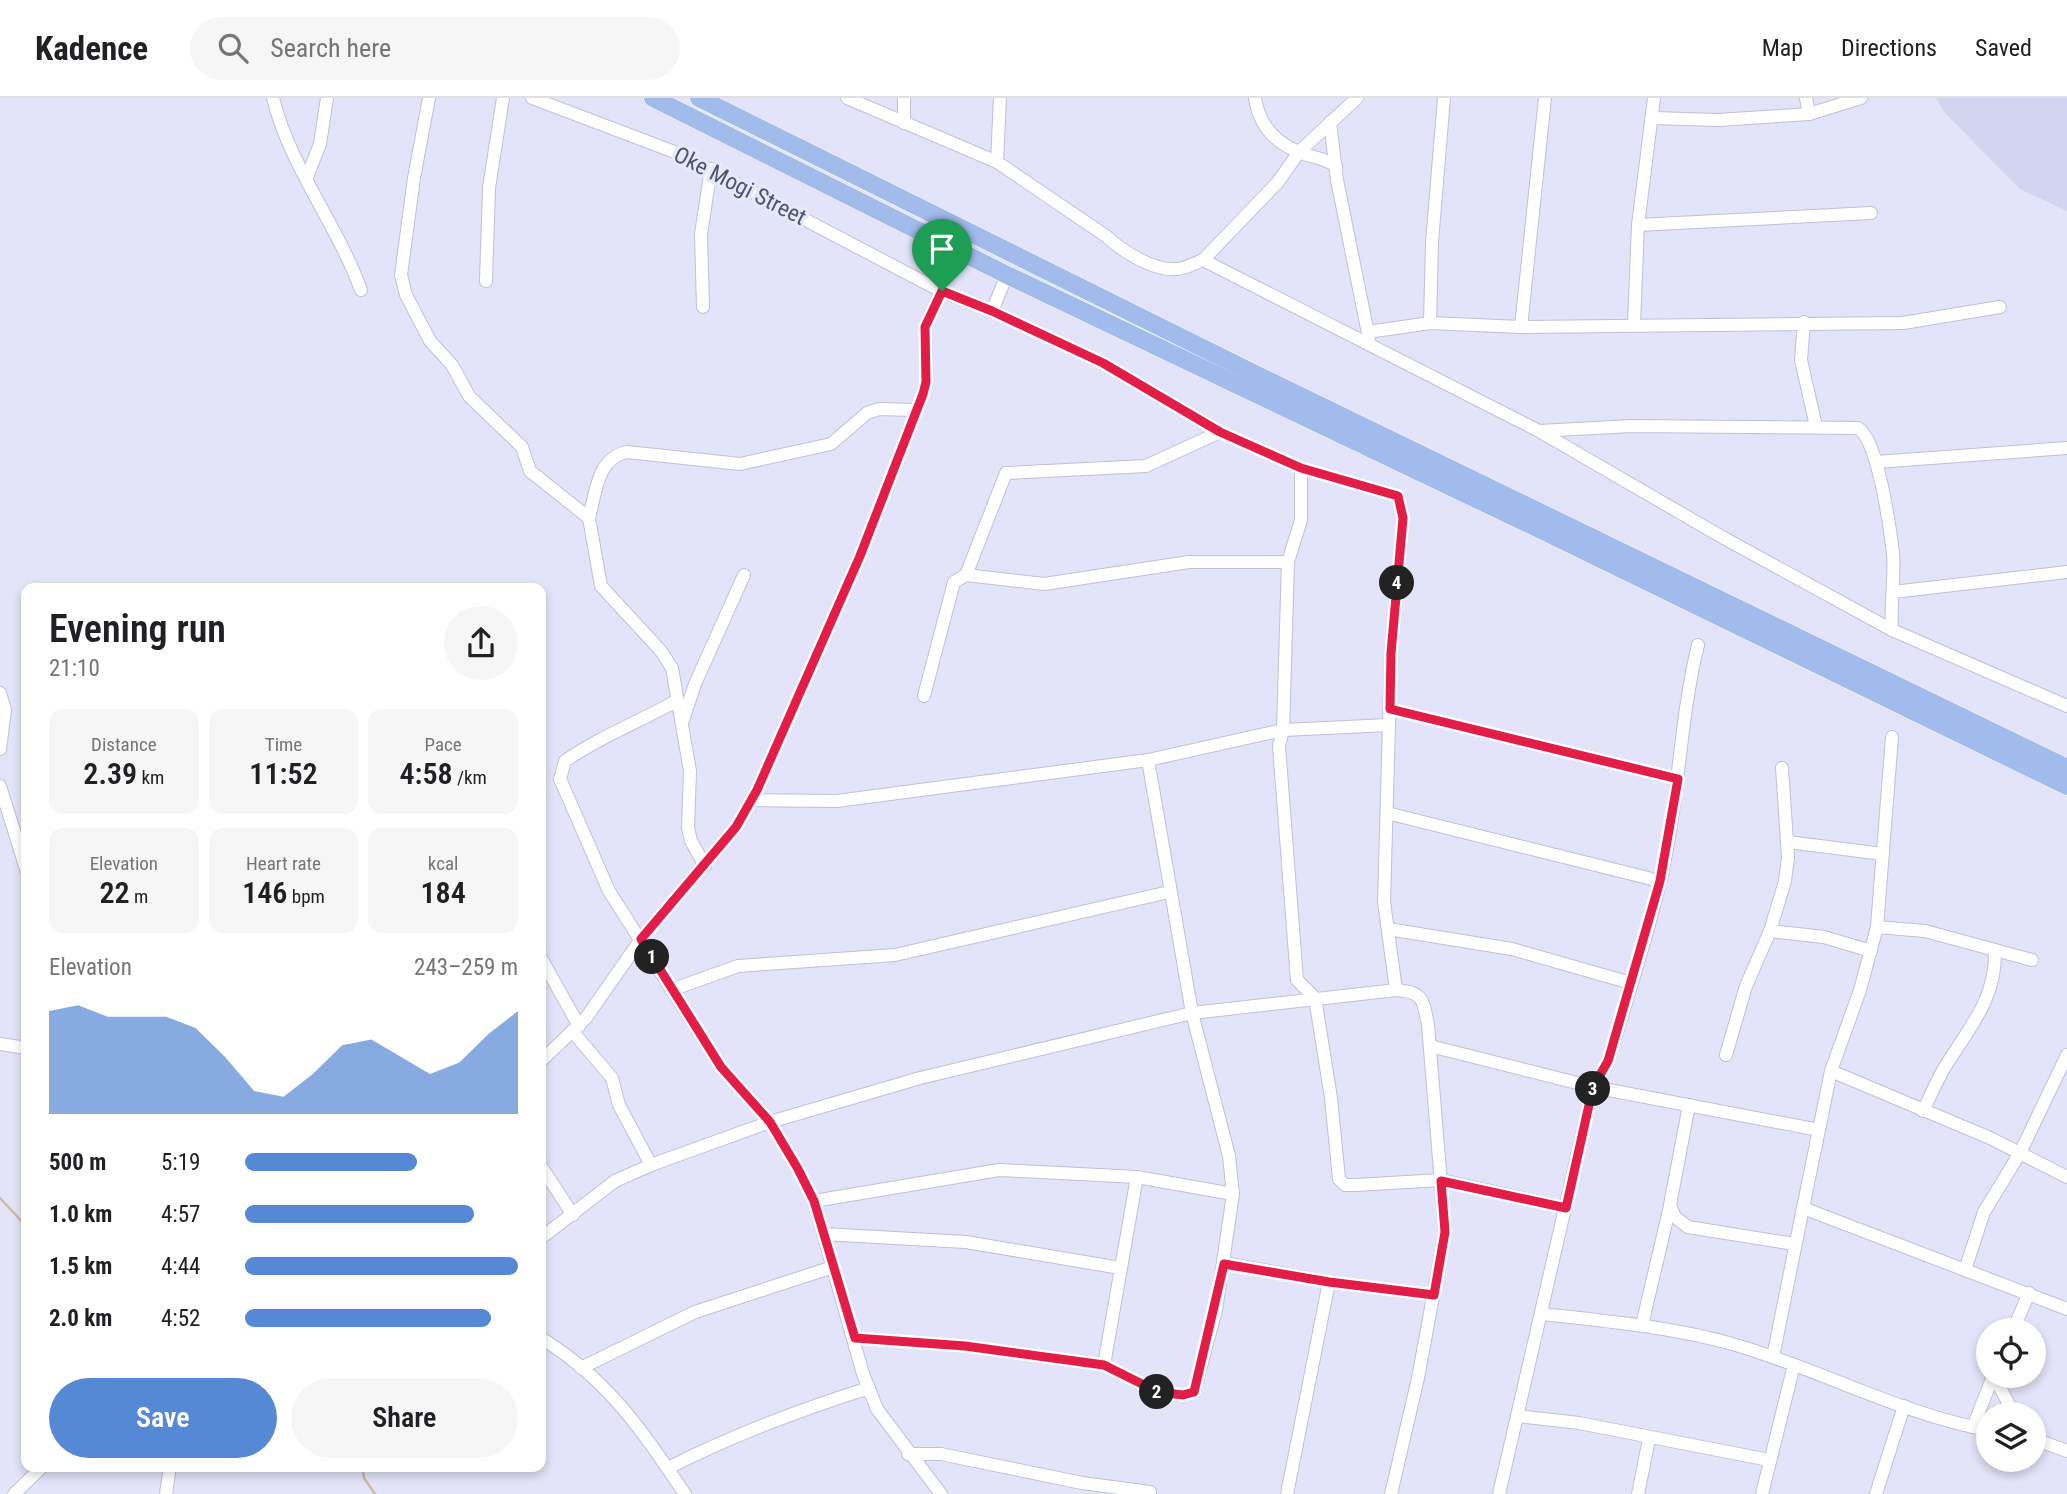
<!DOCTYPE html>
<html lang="en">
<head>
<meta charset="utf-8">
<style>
	body { margin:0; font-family:"Roboto Condensed",sans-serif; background:#f6f6f6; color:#202124; height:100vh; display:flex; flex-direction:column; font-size:26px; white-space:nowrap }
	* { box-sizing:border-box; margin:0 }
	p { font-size:23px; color:#757577 }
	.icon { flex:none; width:38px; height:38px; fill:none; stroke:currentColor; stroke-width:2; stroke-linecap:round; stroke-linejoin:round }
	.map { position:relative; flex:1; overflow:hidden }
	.drawer { position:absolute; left:21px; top:485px; width:525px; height:889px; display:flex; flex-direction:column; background:#fff; border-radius:14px; box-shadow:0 4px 10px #0003 }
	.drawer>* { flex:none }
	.tools { position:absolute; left:1976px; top:1220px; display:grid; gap:14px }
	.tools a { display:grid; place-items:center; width:70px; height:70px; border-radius:50%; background:#fff; box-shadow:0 4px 10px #0003; font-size:35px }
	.pin { position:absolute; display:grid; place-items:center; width:60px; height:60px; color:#fff; margin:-72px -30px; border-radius:50% 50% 50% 0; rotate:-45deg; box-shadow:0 0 7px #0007 }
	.pin .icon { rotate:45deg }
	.km { position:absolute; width:35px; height:35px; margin:-18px; border-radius:50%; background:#222; color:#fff; font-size:19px; line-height:35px; text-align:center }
	.round { display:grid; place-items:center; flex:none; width:74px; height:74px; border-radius:37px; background:#f6f6f6 }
	.head { display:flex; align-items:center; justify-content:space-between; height:119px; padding:0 28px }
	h1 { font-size:38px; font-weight:600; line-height:52px }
	.metrics { display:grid; grid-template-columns:repeat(3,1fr); gap:10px; height:119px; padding:7px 28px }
	.metrics div { display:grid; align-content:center; border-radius:14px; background:#f6f6f6; text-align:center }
	.metrics b { font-size:30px; font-weight:600 }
	.metrics small { font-size:19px; font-weight:400 }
	.metrics p { font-size:19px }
	.chart { height:196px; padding:14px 28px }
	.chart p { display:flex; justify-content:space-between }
	.chart svg { width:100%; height:126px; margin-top:7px; fill:#5588d5; opacity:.7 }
	.cta { display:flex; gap:14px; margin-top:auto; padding:14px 28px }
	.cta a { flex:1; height:80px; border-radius:42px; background:#5588d5; color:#fff; font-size:28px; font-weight:600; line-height:80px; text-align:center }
	.cta a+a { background:#f6f6f6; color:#202124 }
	ul { padding:0 28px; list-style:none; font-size:23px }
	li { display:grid; grid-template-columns:112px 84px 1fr; align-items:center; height:52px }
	li i { height:18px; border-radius:9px; background:#5588d5 }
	header { display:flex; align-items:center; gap:42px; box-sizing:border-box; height:98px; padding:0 35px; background:#fff; border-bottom:2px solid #e0e0e0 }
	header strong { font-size:33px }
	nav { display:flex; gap:38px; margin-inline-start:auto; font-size:24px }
	.search { width:490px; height:63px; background:#f6f6f6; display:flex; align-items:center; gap:18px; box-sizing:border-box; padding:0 24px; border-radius:38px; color:#757577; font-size:26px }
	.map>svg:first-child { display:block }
</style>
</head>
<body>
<header>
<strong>Kadence</strong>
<div class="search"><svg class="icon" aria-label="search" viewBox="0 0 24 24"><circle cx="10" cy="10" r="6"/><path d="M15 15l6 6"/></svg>Search here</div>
<nav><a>Map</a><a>Directions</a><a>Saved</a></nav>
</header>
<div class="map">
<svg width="2067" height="1396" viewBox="0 0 2067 1396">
	<rect width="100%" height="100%" fill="#e3e3f9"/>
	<path fill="#d2d5ef" d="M1936 0H2067V113L2020 91 1945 15Z"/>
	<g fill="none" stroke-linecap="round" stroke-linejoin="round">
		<g stroke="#d0baa1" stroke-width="2.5">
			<path d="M0 1100 26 1128"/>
			<path d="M362 1368 364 1380 375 1396"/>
		</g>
		<g stroke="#bec1d9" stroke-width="14">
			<g id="minor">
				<path d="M273 0C290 69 337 126 361 192"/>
				<path d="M429 0 414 80 401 177 406 197 430 243 452 267 469 298 522 349 530 373 589 420 601 488 661 553 672 570 690 673 688 730 691 743 705 768"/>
				<path d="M532 0 680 56 941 193 992 213 1103 265 1220 334 1301 370 1398 398 1403 420 1391 555 1384 804 1396 892"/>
				<path d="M847 0 997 64 1106 138C1122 153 1153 173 1176 171 1185 171 1195 165 1203 162L1539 333 1722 439 1892 532 2067 608"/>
				<path d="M904 0V25"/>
				<path d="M1255 0C1259 26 1274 44 1299 54 1312 60 1324 59 1336 68"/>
				<path d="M1806 0 1809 16"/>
				<path d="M1653 20 1718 22 1809 16 1861 0"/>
				<path d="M1330 24 1337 82 1369 240"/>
				<path d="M997 64 1000 0"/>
				<path d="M307 79 320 46 327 0"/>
				<path d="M1638 127 1871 115"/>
				<path d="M1203 162 1278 84 1299 54 1357 0"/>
				<path d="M486 183 489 90 503 0"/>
				<path d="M703 209 701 136 711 71"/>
				<path d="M992 213 1007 177"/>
				<path d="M1804 224 1801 262 1816 328"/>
				<path d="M1430 225 1432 144 1444 0"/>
				<path d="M1634 226 1638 127 1654 0"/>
				<path d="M1521 229 1545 0"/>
				<path d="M1368 234 1430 225 1521 229 1903 225 2000 209"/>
				<path d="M1540 333 1631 328 1858 330C1878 342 1890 430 1893 455 1895 481 1890 507 1892 532"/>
				<path d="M1876 364 2067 350"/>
				<path d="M589 420C596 394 597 360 627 354L740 366 831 346 867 315 879 311 915 312"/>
				<path d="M1288 464 1301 422V370"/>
				<path d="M966 477 1044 486 1189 464H1288L1283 632 1279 648 1297 882 1315 900 1331 1000 1339 1081 1345 1087H1356L1441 1082 1566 1110"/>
				<path d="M1893 494 2067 474"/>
				<path d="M0 595 5 612 0 651"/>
				<path d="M924 598 954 484 966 477 1006 375 1146 368 1220 334"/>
				<path d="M676 603C639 624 599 639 565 663L560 681 609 793 721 969 770 1024 798 1071 814 1103 863 1276 877 1311 941 1396"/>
				<path d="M1390 611 1678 681"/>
				<path d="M682 625 695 586 744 477"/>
				<path d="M1892 639 1877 829 1860 892 1831 973 1803 1110 2067 1211"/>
				<path d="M0 688 26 771"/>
				<path d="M751 702 837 703 1148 662 1283 632 1389 627"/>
				<path d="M1387 715 1660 783"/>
				<path d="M1788 744 1883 756"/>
				<path d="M1877 829 1925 833 2032 862"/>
				<path d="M1388 831 1512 851 1631 885"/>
				<path d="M1770 833 1824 839 1871 853"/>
				<path d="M541 860 579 928"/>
				<path d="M671 892 738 868 895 857 1169 794"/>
				<path d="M573 934 612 980 619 1007 651 1067"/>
				<path d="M0 946 26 950"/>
				<path d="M1430 948 1593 989 1819 1032"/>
				<path d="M1726 957 1746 888 1770 833 1785 783 1788 759 1782 670"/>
				<path d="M541 963 586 920 641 841 736 729 757 692 860 458 923 296 926 284 925 229 941 193"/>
				<path d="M1831 973 1990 1040 2067 1079"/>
				<path d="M1689 1007 1670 1107 1675 1119 1688 1129 1794 1146"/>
				<path d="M1923 1013C1931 997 1938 979 1948 964 1972 926 1996 900 1995 852"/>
				<path d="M541 1068 573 1117"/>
				<path d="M814 1103 999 1072 1137 1079 1233 1096"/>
				<path d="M823 1136 966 1144 1120 1170"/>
				<path d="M541 1140 615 1083 651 1067 770 1024 920 980 1192 915 1396 892C1424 894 1423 902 1428 927L1445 1134 1418 1280 1391 1396"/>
				<path d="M1224 1165 1329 1184 1434 1197"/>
				<path d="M1965 1172 1984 1114 2020 1055 2067 957"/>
				<path d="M1542 1216C1607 1223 1673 1229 1736 1247 1821 1272 1901 1316 1988 1332"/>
				<path d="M1642 1227 1670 1108"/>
				<path d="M2013 1232 2029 1195"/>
				<path d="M541 1240C608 1281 643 1334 685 1396"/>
				<path d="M855 1240 965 1248 1104 1267 1158 1294 1183 1297 1194 1294 1216 1212 1233 1096 1229 1058 1192 915 1148 662"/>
				<path d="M1773 1259 1803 1110"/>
				<path d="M1104 1267 1137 1079"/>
				<path d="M581 1270 695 1214 833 1169"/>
				<path d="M1994 1278 2014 1316"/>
				<path d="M1517 1318 1579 1325 1769 1362"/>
				<path d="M1973 1329 1993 1278"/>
				<path d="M2034 1341 2067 1353"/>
				<path d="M908 1356H941L1082 1385 1150 1394"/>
				<path d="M668 1370C733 1337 799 1312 869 1290"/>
				<path d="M14 1396 43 1368"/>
				<path d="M166 1396 170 1368"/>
				<path d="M1287 1396 1329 1184"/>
				<path d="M1499 1396 1593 989 1608 963C1626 904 1646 844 1660 784 1679 706 1679 624 1698 547"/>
				<path d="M1638 1396 1649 1341"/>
				<path d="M1762 1396 1794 1267"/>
				<path d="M1876 1396 1904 1308"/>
			</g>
		</g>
		<g stroke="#fff" stroke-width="19">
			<g id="highway">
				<path d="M653 0 1007 177 1539 431 2067 688"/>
				<path d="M699 0 1251 274 2067 670"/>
			</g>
		</g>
		<use href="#minor" stroke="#fff" stroke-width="12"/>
		<use href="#highway" stroke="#a0bbec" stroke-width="18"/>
	</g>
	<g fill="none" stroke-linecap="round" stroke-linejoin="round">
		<g stroke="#fff" stroke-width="14">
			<path id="route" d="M942 193 992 213 1103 265 1220 334 1301 370 1398 398 1403 420 1391 555 1390 611 1678 681 1660 783 1608 963 1593 989 1566 1110 1441 1083 1445 1134 1434 1197 1329 1184 1224 1166 1194 1294 1183 1297 1158 1294 1104 1267 965 1248 855 1240 814 1103 798 1071 770 1024 721 969 641 841 736 729 757 692 860 458 923 296 926 284 925 229Z"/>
		</g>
		<use href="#route" stroke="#e11d48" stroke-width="9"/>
	</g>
	<g text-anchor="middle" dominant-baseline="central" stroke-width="7" stroke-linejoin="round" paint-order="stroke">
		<g font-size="23" fill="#4c556d" stroke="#e8e8fc">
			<text transform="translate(740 88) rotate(27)">Oke Mogi Street</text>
		</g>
	</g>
</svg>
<div class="tools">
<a><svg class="icon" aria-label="locate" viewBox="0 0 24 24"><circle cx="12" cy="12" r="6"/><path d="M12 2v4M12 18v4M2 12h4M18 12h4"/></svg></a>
<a><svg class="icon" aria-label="layers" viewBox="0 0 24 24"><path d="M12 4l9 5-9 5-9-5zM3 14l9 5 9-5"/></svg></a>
</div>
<div class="pin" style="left:942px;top:193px;background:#1e9e55"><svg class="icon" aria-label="arrive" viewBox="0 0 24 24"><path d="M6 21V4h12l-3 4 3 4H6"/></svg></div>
<b class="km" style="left:652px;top:859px">1</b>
<b class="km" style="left:1157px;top:1294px">2</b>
<b class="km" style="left:1593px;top:991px">3</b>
<b class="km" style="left:1397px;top:485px">4</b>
<section class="drawer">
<div class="head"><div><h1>Evening run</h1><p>21:10</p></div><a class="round"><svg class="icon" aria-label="share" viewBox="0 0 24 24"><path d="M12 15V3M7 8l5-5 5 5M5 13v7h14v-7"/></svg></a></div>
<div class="metrics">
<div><p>Distance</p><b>2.39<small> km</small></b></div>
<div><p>Time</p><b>11:52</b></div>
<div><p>Pace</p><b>4:58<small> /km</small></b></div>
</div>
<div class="metrics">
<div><p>Elevation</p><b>22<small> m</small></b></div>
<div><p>Heart rate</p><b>146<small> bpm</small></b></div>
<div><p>kcal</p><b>184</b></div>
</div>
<div class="chart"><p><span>Elevation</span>243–259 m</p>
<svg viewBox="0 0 160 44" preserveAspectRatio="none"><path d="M0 44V8L10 6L20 10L30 10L40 10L50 14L60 24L70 36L80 38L90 30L100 20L110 18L120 24L130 30L140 26L150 16L160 8V44z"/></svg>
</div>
<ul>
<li><b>500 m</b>5:19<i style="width:63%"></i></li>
<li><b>1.0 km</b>4:57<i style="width:84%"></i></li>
<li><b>1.5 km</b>4:44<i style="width:100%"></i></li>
<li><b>2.0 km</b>4:52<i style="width:90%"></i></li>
</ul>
<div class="cta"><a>Save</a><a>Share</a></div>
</section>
</div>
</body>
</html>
